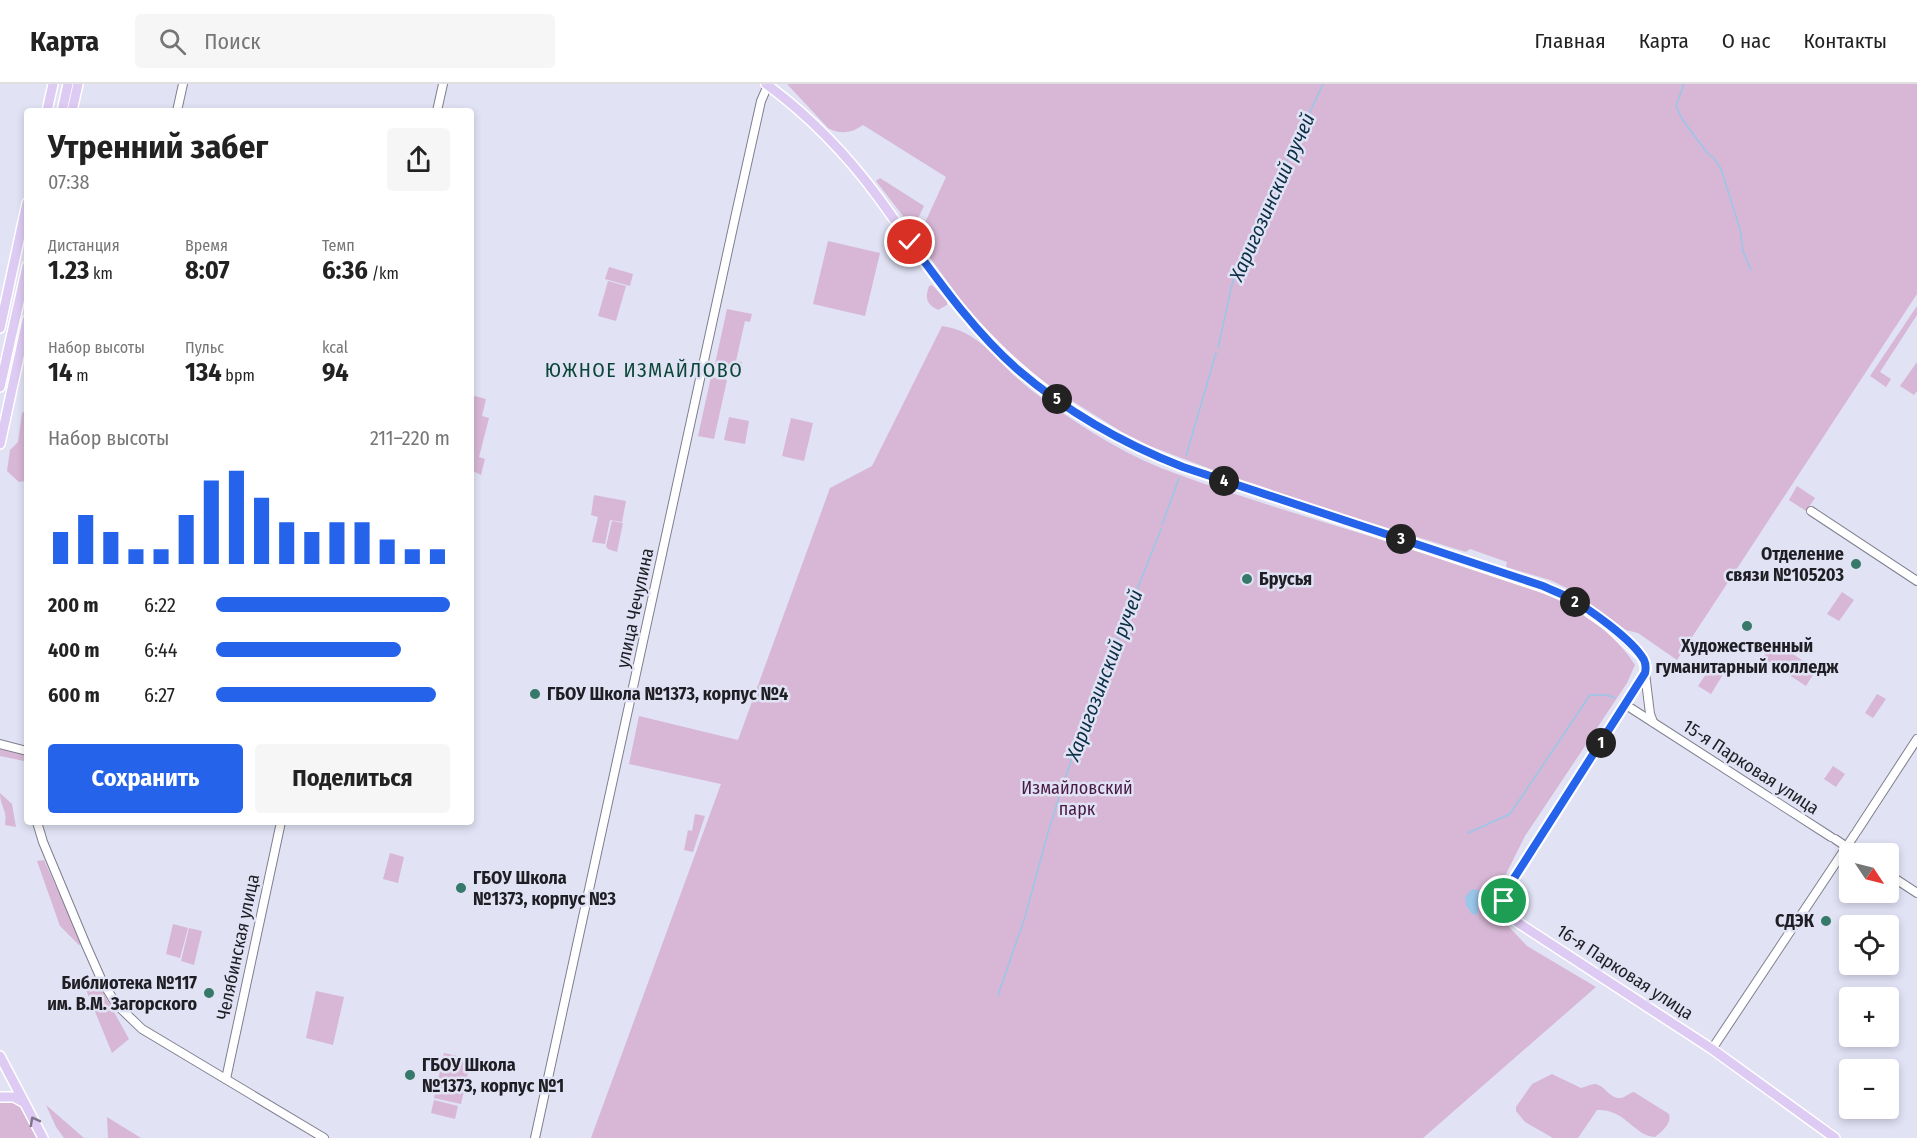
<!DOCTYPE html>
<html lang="ru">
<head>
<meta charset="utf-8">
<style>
	body { margin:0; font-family:"Fira Sans Condensed",sans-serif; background:#f6f6f6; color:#222; height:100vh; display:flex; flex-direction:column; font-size:22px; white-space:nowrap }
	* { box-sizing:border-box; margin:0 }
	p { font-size:20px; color:#767676 }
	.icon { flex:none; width:33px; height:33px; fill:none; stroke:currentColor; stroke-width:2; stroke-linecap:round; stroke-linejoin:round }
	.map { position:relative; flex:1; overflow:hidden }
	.drawer { position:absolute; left:24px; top:24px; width:450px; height:717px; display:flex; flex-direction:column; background:#fff; border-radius:6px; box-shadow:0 3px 9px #0003 }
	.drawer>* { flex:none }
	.needle { width:39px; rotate:125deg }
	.buttons { position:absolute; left:1839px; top:759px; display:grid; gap:12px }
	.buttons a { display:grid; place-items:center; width:60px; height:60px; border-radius:6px; background:#fff; box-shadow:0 3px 9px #0003; font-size:30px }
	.pin { position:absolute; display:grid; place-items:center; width:51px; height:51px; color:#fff; margin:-26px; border:3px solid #fff; border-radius:50%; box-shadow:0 2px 6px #0007 }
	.km { position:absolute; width:30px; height:30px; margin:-15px; border-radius:50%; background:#222; color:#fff; font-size:16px; line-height:30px; text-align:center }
	.round { display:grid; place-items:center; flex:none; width:63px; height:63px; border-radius:6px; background:#f6f6f6 }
	.head { display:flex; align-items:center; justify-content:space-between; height:102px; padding:0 24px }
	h1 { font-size:33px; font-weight:700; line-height:45px }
	.stats { display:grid; grid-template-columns:repeat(3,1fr); gap:9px; height:102px; padding:6px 24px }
	.stats div { display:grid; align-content:center }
	.stats b { font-size:26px; font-weight:700 }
	.stats small { font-size:16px; font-weight:400 }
	.stats p { font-size:16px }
	.chart { height:168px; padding:12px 24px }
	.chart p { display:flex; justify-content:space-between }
	.chart svg { width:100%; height:108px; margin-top:6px; stroke:#2563eb; stroke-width:6 }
	.action { display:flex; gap:12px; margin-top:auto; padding:12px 24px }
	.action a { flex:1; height:69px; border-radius:6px; background:#2563eb; color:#fff; font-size:24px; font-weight:700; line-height:69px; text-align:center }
	.action a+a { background:#f6f6f6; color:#222 }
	ul { padding:0 24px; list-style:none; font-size:20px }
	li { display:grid; grid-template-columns:96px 72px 1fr; align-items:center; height:45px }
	li i { height:15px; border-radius:8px; background:#2563eb }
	header { display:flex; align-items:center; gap:36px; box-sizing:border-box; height:84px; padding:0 30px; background:#fff; border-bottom:2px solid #e0e0e0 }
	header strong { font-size:28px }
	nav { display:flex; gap:33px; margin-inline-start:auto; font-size:21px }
	.search { width:420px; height:54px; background:#f6f6f6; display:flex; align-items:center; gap:15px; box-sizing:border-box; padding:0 21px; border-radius:6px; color:#767676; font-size:22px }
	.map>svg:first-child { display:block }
</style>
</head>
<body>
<header>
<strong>Карта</strong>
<div class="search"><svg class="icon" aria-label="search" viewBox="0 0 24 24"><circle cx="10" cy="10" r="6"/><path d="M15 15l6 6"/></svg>Поиск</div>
<nav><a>Главная</a><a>Карта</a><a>О нас</a><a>Контакты</a></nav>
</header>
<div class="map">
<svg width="1917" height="1054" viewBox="0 0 1917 1054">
	<rect width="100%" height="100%" fill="#e1e2f4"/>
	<g fill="#d7b7d5">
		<path d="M787 0H1917V210L1677 576 1638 549 1626 546 1571 506 1550 496 1506 483 1507 478 1470 465 1466 468 1264 406 1260 402 1242 397 1150 362 1122 348 1045 300 1016 276 969 227 917 156 946 93 863 41C852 49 841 51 828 44Z"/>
		<path d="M880 94 924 122 913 145 876 97Z"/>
		<path d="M828 157 880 169 865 232 813 220Z"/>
		<path d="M609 183 633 190 630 202 605 195Z"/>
		<path d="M608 197 626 202 616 237 598 232Z"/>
		<path d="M932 201 947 217V221L938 226C926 220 925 214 929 202Z"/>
		<path d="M1917 222V231L1880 288 1891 295 1886 303 1870 292Z"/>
		<path d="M727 225 752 230 750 238 745 237 736 277 742 278 740 286 715 280Z"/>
		<path d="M942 242C978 247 992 272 1018 295 1028 304 1039 312 1050 320 1089 348 1131 374 1177 390 1265 422 1356 447 1445 476 1483 489 1524 499 1560 517 1589 532 1618 554 1635 581L1627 599 1525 752 1496 810 1498 831 1527 862 1596 903 1423 1054H591L721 700 629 680 639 632 738 656 830 404 872 382Z"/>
		<path d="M1917 278V307L1914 311 1900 302Z"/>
		<path d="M711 293 727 296 714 355 698 352Z"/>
		<path d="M471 311 486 315 482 332 489 334 479 373 485 375 481 391 471 386Z"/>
		<path d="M27 326V393L25 397 19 398 7 387 10 366 18 358 22 329Z"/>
		<path d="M729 333 749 337 745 360 724 356Z"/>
		<path d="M791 334 813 339 804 377 782 372Z"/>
		<path d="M1797 402 1815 414 1806 427 1789 416Z"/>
		<path d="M594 411 626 417 622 438 610 436 605 460 592 458 598 433 591 431Z"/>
		<path d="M612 437 623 439 617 468 608 465 606 462Z"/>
		<path d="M1842 508 1854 516 1839 537 1827 530Z"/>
		<path d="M1774 557 1816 586 1806 602 1763 574Z"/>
		<path d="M1712 581 1724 589 1711 610 1698 602Z"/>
		<path d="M1877 610 1886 615 1873 634 1865 629Z"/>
		<path d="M0 664 27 671V700L24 677 0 672Z"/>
		<path d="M1833 682 1845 690 1836 703 1824 695Z"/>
		<path d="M0 709 12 720 16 743 5 741C8 726 0 723 0 709Z"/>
		<path d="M695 730 705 732 693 768 684 766 688 746 692 747Z"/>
		<path d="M390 769 404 773 398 799 383 795Z"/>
		<path d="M44 776 82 860 79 861 60 842 37 777Z"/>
		<path d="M173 840 188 844 180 874 166 870Z"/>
		<path d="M189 844 202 847 194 881 181 877Z"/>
		<path d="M94 892 129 955 112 969 82 896Z"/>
		<path d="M316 907 344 913 333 961 306 954Z"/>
		<path d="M444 969 471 975 461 1020 434 1014Z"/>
		<path d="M1552 990 1581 1004C1585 1003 1591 1000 1595 1000 1605 1001 1609 1015 1621 1014 1626 1013 1629 1009 1634 1008L1669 1030C1672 1039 1662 1048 1655 1053 1634 1052 1626 1025 1597 1026L1578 1054H1553L1525 1038 1516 1027V1023L1532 1000Z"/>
		<path d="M7 1014 21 1019 40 1054H0V1017Z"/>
		<path d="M434 1016 458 1022 455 1035 431 1029Z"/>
		<path d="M46 1021 84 1054H64L56 1043Z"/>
		<path d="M107 1033 141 1054H108Z"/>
	</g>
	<path fill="#99c6e9" d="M1472 805C1479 806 1483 807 1483 814L1478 818V828L1476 831 1472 830 1466 821 1465 813Z"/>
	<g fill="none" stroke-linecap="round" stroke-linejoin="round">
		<g stroke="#99c6e9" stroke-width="1.5">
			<path d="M1684 0 1676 22 1682 35 1708 70 1714 74 1721 85 1740 145 1743 167 1751 186"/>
			<path d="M1218 264 1236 183 1249 160 1323 0"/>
			<path d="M1186 372 1216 269"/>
			<path d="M1162 441 1179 394"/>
			<path d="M1468 749 1510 730 1590 611H1607L1615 614"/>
			<path d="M998 911 1025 833 1049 745 1076 661 1161 445"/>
		</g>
		<g stroke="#7e7e8f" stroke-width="10">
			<g id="minor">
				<path d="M177 27 183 0"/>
				<path d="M437 27 443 0"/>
				<path d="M1811 427 1917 497"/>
				<path d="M1645 589 1650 630 1653 638"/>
				<path d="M1626 621 1831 753"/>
				<path d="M0 660 27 667"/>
				<path d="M37 738 43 758 86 861 102 897 116 920 142 945 324 1054"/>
				<path d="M1857 747 1917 655"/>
				<path d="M1835 755 1857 770"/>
				<path d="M1888 790 1917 809"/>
				<path d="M1712 965 1855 750"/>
				<path d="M226 995 281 738"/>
				<path d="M535 1054 735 134 761 17 768 1"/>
			</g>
		</g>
		<g stroke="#fff" stroke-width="12">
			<g id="major">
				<path d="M766 0C808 31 847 71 878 113 905 150 930 188 959 223 1019 296 1096 349 1183 383L1543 503 1568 513 1608 541 1642 573 1646 583 1645 589 1509 802C1504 819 1505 825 1517 838L1712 965 1835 1054"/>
				<path d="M47 27 53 0"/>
				<path d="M62 27 68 0"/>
				<path d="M72 27 78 0"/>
				<path d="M0 244 27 119"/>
				<path d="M0 303 27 182"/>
				<path d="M0 360 27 236"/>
				<path d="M0 972 43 1054"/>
				<path d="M0 1013H14L23 1018"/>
			</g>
		</g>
		<use href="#minor" stroke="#fff" stroke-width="8"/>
		<use href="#major" stroke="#decbf3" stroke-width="9"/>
	</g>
	<defs><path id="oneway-chevron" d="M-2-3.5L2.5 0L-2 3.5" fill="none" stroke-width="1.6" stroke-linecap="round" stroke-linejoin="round" transform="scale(1.5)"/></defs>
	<use stroke="#7e748c" href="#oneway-chevron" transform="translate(34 1037) rotate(-118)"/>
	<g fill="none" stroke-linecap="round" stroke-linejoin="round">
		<g stroke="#fff" stroke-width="12">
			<path id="route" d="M910 158C943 203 976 249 1017 285 1066 327 1124 360 1183 383L1543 502C1551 506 1561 509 1569 514 1588 524 1633 556 1644 576 1646 580 1646 584 1645 589L1509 802 1504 817"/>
		</g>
		<use href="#route" stroke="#2563eb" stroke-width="8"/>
	</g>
	<g fill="#367869" stroke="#e1e2f4" stroke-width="2">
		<circle cx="1856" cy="480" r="6"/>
		<circle cx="1247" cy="495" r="6"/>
		<circle cx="1747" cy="542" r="6"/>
		<circle cx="535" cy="610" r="6"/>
		<circle cx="461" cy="804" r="6"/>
		<circle cx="1826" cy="837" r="6"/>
		<circle cx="209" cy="909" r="6"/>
		<circle cx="410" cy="991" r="6"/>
	</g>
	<g text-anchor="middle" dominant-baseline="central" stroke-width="5" stroke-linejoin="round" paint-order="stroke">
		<g font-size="18" font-weight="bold" fill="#1e1e24" stroke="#e1e2f4" text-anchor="start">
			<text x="1844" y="470" text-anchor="end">Отделение<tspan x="1844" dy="21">связи №105203</tspan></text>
			<text x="1259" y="495">Брусья</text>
			<text x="1747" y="562" text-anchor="middle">Художественный<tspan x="1747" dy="21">гуманитарный колледж</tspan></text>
			<text x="547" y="610">ГБОУ Школа №1373, корпус №4</text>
			<text x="473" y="794">ГБОУ Школа<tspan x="473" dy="21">№1373, корпус №3</tspan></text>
			<text x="1814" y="837" text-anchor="end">СДЭК</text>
			<text x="197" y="899" text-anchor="end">Библиотека №117<tspan x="197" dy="21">им. В.М. Загорского</tspan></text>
			<text x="422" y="981">ГБОУ Школа<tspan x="422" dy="21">№1373, корпус №1</tspan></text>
		</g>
		<g font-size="18" fill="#1e1e24" stroke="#e1e2f4">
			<text transform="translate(635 524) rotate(-78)">улица Чечулина</text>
			<text transform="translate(1751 683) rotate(33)">15-я Парковая улица</text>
			<text transform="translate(238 863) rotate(-78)">Челябинская улица</text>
			<text transform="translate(1625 888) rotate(33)">16-я Парковая улица</text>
		</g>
		<g font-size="18" fill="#481847" stroke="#e1e2f4">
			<text x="1077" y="704">Измайловский<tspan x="1077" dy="21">парк</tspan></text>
		</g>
		<g font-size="20" font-style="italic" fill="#092e46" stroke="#e1e2f4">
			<text transform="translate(1272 113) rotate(-66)">Харигозинский ручей</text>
			<text transform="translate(1104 591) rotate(-69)">Харигозинский ручей</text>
		</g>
		<g font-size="20" letter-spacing="1.5" fill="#0c463a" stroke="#e1e2f4">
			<text x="644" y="286">ЮЖНОЕ ИЗМАЙЛОВО</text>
		</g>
	</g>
</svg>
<div class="buttons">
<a><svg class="needle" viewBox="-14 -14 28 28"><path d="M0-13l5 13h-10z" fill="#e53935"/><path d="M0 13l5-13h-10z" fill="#767676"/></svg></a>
<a><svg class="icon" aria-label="locate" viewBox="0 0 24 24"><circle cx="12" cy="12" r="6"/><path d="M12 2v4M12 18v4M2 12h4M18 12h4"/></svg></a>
<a>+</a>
<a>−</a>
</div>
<div class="pin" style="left:1504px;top:817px;background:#1e9e55"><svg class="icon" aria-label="arrive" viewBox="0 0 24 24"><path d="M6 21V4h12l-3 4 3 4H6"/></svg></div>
<div class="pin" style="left:910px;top:158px;background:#d93025"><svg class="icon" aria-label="check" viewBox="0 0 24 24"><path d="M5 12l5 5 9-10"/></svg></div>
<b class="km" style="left:1601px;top:659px">1</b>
<b class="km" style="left:1575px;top:518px">2</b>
<b class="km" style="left:1401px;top:455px">3</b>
<b class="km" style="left:1224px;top:397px">4</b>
<b class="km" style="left:1057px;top:315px">5</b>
<section class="drawer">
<div class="head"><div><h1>Утренний забег</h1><p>07:38</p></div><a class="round"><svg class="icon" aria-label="share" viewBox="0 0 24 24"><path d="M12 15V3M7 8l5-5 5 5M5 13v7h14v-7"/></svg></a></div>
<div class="stats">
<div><p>Дистанция</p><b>1.23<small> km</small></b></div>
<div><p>Время</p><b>8:07</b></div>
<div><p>Темп</p><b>6:36<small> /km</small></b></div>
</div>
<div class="stats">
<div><p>Набор высоты</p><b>14<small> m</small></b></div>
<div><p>Пульс</p><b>134<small> bpm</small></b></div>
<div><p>kcal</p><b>94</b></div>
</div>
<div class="chart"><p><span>Набор высоты</span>211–220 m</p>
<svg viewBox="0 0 160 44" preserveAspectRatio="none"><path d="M5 44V31M15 44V24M25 44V31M35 44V38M45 44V38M55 44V24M65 44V10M75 44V6M85 44V17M95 44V27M105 44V31M115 44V27M125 44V27M135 44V34M145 44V38M155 44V38"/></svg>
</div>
<ul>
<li><b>200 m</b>6:22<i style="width:100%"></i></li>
<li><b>400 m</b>6:44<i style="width:79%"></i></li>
<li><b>600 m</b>6:27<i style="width:94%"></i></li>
</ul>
<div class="action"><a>Сохранить</a><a>Поделиться</a></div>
</section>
</div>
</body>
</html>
